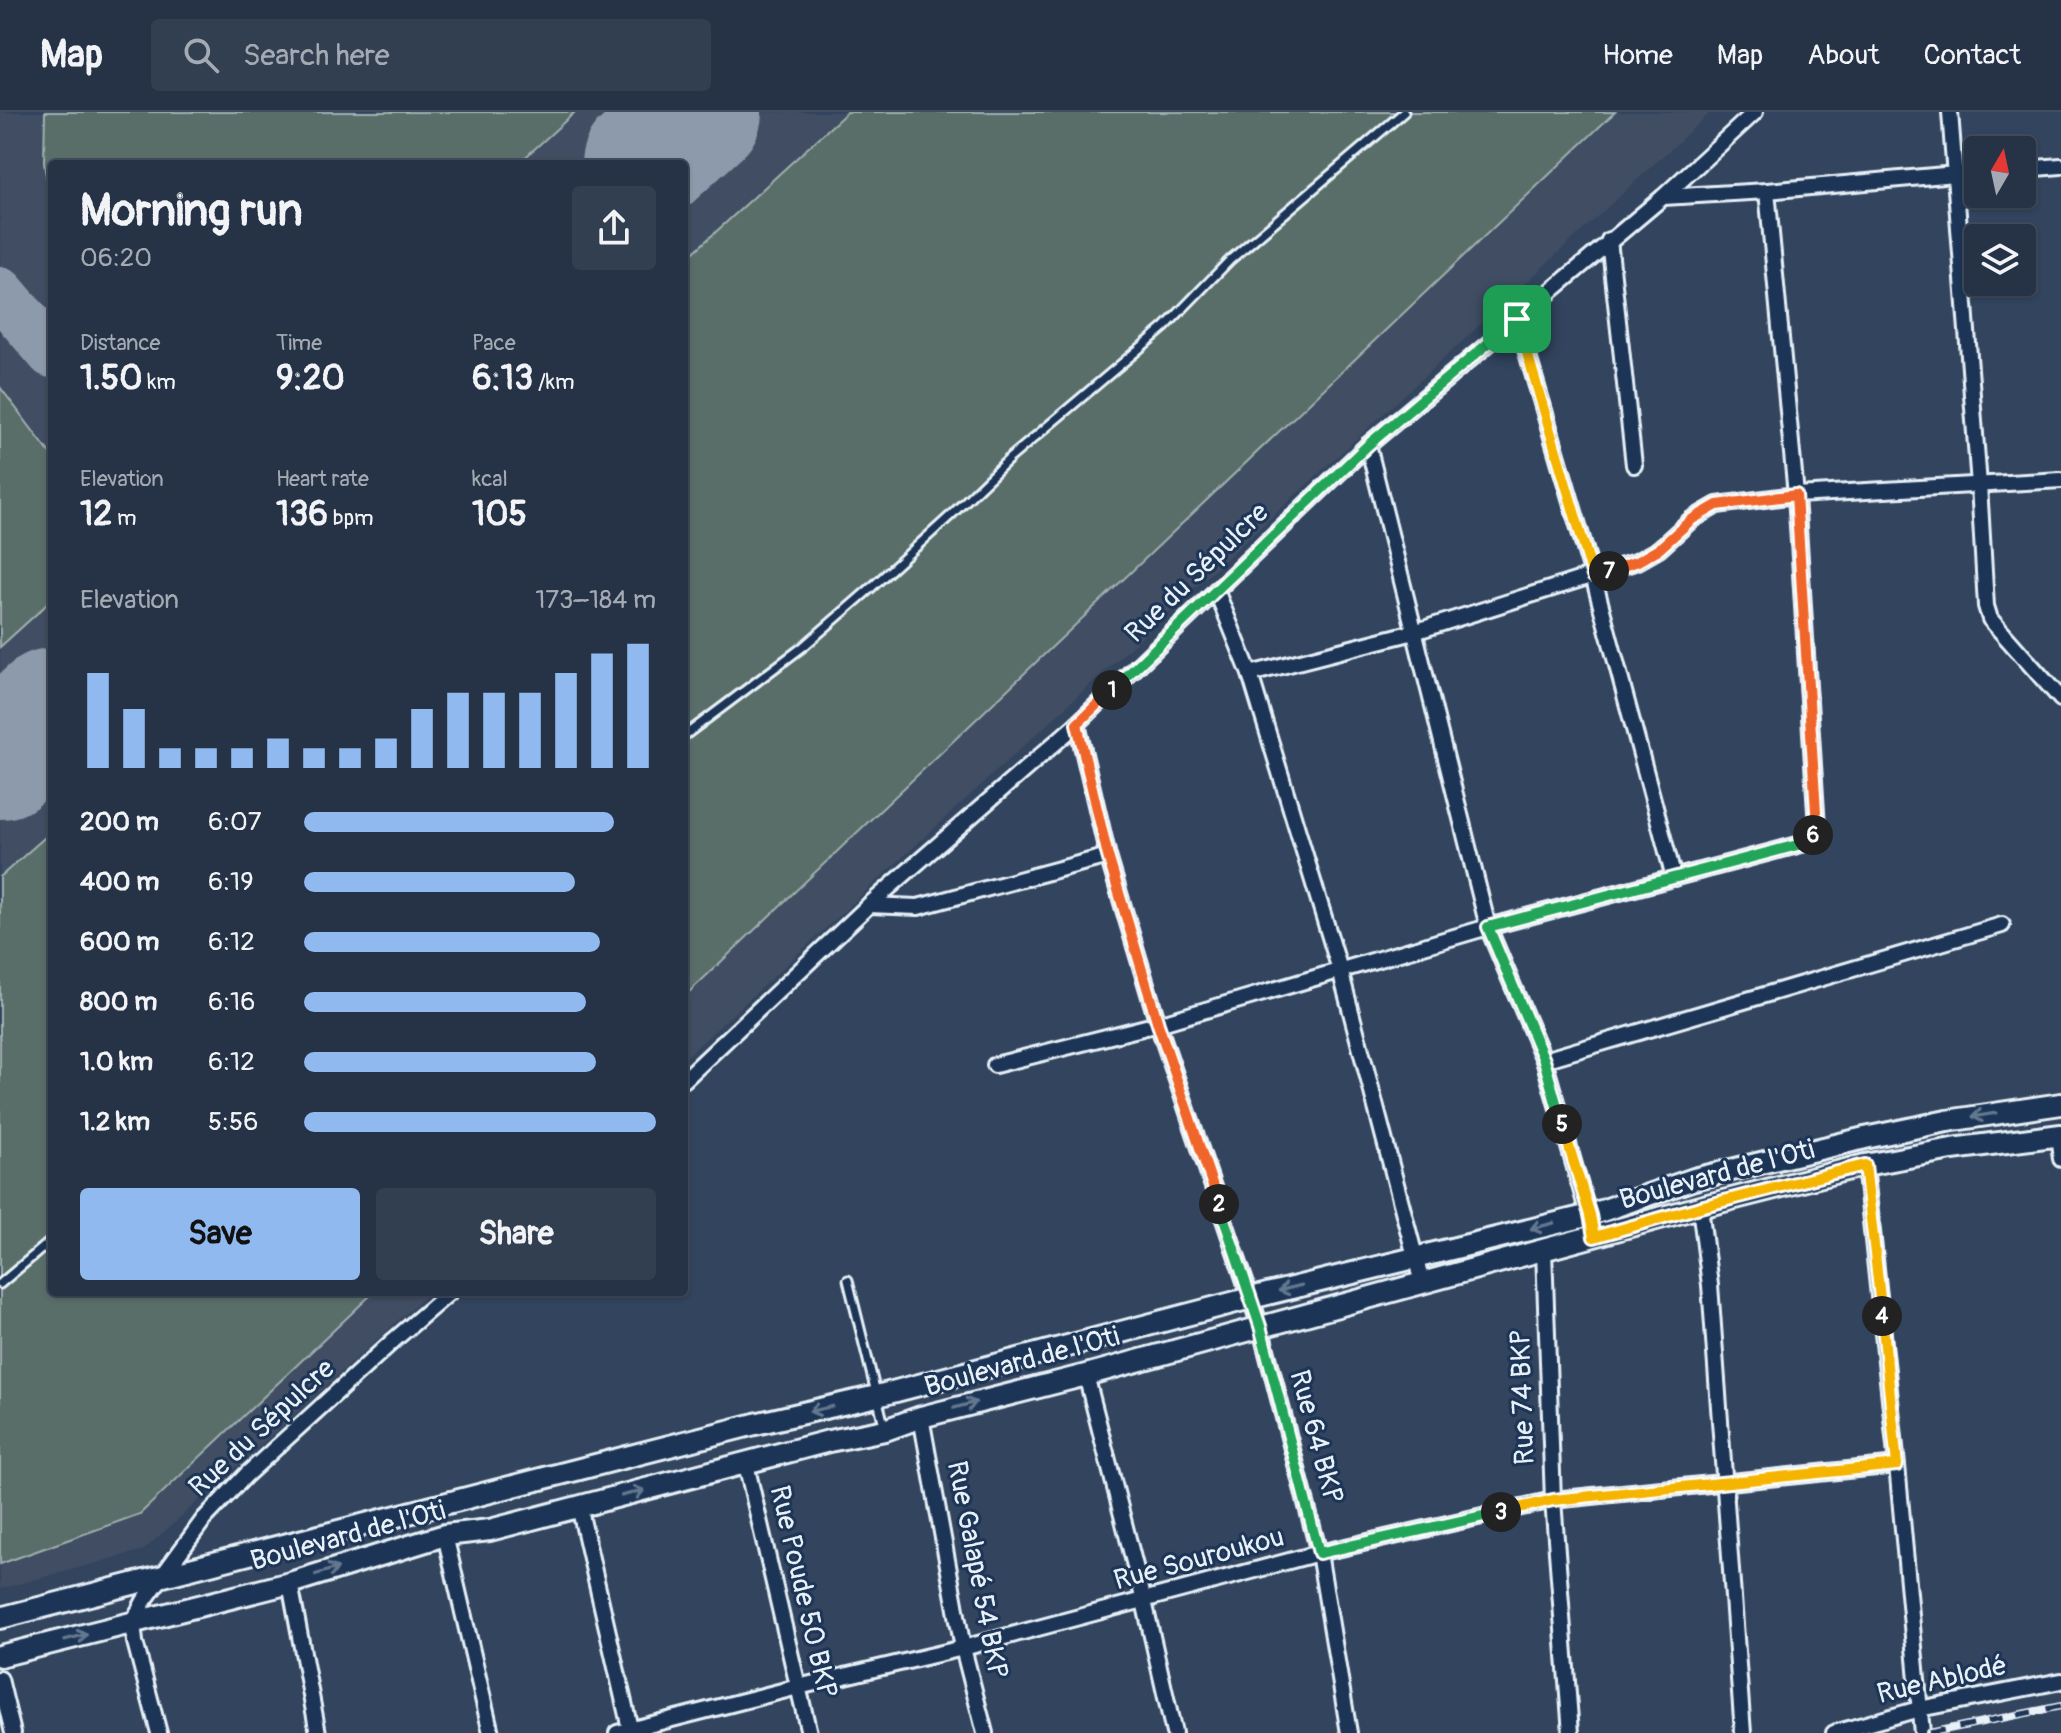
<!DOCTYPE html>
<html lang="en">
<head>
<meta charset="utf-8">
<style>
	body { margin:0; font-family:Pangolin,sans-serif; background:#323f51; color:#f1f3f6; height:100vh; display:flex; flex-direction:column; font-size:30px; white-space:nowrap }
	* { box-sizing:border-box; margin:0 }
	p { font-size:26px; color:#a4aab3 }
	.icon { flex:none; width:44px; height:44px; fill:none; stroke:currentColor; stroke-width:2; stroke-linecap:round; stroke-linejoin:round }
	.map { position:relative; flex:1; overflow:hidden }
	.details { position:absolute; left:48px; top:48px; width:640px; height:1136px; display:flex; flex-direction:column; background:#263346; border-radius:8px; box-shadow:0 2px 6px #0004,0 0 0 2px #424e5f }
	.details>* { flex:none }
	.needle { width:52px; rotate:9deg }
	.tools { position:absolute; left:1964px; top:24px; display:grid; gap:16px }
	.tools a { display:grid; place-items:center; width:72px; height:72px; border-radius:8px; background:#263346; box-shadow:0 2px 6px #0004,0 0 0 2px #424e5f; font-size:40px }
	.pin { position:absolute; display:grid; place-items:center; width:68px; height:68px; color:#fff; margin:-34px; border-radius:16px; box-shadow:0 4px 12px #0006 }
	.km { position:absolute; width:40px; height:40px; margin:-20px; border-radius:50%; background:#222; color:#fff; font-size:22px; line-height:40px; text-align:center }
	.round { display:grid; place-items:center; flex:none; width:84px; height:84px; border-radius:8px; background:#323f51 }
	.head { display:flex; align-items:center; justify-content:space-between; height:136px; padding:0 32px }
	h1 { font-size:44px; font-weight:700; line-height:60px }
	.stats { display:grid; grid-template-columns:repeat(3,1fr); gap:12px; height:136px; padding:8px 32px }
	.stats div { display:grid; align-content:center }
	.stats b { font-size:34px; font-weight:700 }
	.stats small { font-size:22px; font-weight:400 }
	.stats p { font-size:22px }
	.chart { height:224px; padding:16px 32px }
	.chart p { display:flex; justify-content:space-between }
	.chart svg { width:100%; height:144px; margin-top:8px; stroke:#90b9f0; stroke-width:6 }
	.cta { display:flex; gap:16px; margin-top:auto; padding:16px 32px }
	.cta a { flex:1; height:92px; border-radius:8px; background:#90b9f0; color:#111; font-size:32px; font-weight:700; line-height:92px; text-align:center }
	.cta a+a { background:#323f51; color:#f1f3f6 }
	ul { padding:0 32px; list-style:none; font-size:26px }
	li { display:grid; grid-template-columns:128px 96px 1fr; align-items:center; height:60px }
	li i { height:20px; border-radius:10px; background:#90b9f0 }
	header { display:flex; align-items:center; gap:48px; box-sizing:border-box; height:112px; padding:0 40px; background:#263346; border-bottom:2px solid #424e5f }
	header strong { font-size:38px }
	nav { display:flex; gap:44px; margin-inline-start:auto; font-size:28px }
	.search { width:560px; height:72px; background:#323f51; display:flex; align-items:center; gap:20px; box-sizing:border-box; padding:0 28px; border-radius:8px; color:#a4aab3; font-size:30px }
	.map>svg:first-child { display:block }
</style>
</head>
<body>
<header>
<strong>Map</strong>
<div class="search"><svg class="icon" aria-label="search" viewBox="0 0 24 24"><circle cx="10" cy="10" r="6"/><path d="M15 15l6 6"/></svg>Search here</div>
<nav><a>Home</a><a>Map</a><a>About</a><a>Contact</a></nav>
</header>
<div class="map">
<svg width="2061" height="1621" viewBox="0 0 2061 1621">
	<rect width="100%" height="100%" fill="#32445e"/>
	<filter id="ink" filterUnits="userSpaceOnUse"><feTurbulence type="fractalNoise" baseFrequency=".0125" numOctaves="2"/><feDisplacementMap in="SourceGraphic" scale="16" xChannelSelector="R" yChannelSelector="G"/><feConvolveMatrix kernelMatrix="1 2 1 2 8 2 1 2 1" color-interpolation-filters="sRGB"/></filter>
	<g filter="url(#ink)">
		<path fill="#414e63" d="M0 0H1711L684 947V52H52V1180H430L144 1438 0 1477Z"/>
		<g fill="#5a6e69" stroke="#a1b0b0" stroke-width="2">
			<path d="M45 0H575L518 52H52V100L44 51Z"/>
			<path d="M847 0H1615L684 885V149Z"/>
			<path d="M0 275 52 344V483L44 495 0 535Z"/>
			<path d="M52 719V1180H374L140 1402 0 1452V765Z"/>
		</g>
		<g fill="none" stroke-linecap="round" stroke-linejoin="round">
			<path stroke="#8d9aab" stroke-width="50" d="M0 180 52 241"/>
			<g stroke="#8d9aab" stroke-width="124">
				<path d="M643 52 700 0"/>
				<path d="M0 645 52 598"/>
			</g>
			<g stroke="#e8f1f8" stroke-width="13">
				<g id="service">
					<path d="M684 624 804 534 872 475 949 405 1010 346 1165 215 1230 148 1404 0"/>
					<path d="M848 1168 885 1317"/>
					<path d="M0 1172 52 1128"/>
				</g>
			</g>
			<g stroke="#e8f1f8" stroke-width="20">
				<g id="minor">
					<path d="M1950 0 1979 373 1986 494 1990 507 2061 587"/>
					<path d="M2022 57 2061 54"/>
					<path d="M1663 85 1767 79 1978 60"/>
					<path d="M1609 128 1634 353"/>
					<path d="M1517 207 1593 464 1674 766"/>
					<path d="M1368 333 1488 815 1544 948 1591 1112"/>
					<path d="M1216 478 1250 562 1340 858 1422 1171"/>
					<path d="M1250 562 1414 520 1638 449 1659 437 1691 408 1717 393 1796 383 2061 368"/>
					<path d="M1077 612 1108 744 1158 912 1260 1214 1319 1441 1349 1621"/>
					<path d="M869 793 918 795 1108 744"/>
					<path d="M1544 948 2002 813"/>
					<path d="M995 953 1158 912 1488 815 1805 731 1813 724 1817 716 1796 383 1767 79"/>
					<path d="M684 968 869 793 1077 612 1368 333 1663 85 1755 0"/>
					<path d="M2058 1023 2061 1047"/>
					<path d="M1865 1053 1897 1353 1922 1621"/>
					<path d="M1700 1095 1710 1173 1743 1621"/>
					<path d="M1544 1139 1553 1388 1571 1621"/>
					<path d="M1086 1263 1144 1489 1174 1621"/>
					<path d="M921 1305 963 1536 985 1621"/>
					<path d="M746 1352 809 1621"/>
					<path d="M579 1394 631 1621"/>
					<path d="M445 1423 491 1621"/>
					<path d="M290 1471 318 1621"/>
					<path d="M0 1567 13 1621"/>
					<path d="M159 1621 135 1530 133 1510 144 1489 204 1407 246 1363 394 1228 450 1180"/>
					<path d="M617 1621 798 1575 963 1536 1319 1441 1553 1388 1897 1353"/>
					<path d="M1834 1621 1919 1597 2061 1569"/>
				</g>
			</g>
			<g stroke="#e8f1f8" stroke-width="26">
				<g id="secondary">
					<path d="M0 1506 755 1312 877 1284 1251 1186 1590 1103 1694 1067 1865 1026 1947 1009 2061 992"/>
					<path d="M0 1544 290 1471 445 1423 490 1418 829 1329 885 1318 921 1305 1086 1263 1700 1095 1865 1053 1952 1037 2061 1023"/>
				</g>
			</g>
			<use href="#service" stroke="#1d3557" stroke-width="7"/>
			<use href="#minor" stroke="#1d3557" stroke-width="14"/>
			<use href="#secondary" stroke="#1d3557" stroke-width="20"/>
			<g stroke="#e8f1f8" stroke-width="8">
				<path id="rail" d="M1929 1621 2061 1594"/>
			</g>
			<use href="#rail" stroke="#1d3557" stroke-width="5" stroke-dasharray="15" stroke-linecap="butt"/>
		</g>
		<defs><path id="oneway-shaft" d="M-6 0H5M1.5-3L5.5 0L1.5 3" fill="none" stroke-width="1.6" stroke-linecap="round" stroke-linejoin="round" transform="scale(2)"/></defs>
		<g stroke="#64778f">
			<use href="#oneway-shaft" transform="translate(1984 1003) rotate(171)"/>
			<use href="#oneway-shaft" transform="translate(1542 1114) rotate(166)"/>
			<use href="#oneway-shaft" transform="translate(1290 1176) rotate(166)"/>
			<use href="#oneway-shaft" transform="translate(965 1293) rotate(-15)"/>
			<use href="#oneway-shaft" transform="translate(821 1297) rotate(167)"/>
			<use href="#oneway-shaft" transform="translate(633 1381) rotate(-14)"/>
			<use href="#oneway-shaft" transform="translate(327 1459) rotate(-17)"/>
			<use href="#oneway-shaft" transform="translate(76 1525) rotate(-14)"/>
		</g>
	</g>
	<g fill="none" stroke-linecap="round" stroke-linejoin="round" filter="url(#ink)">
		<g stroke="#fff" stroke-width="16">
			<path id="split-1" d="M1112 578 1368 333 1517 207"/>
		</g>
		<g stroke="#fff" stroke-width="16">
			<path id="split-2" d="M1112 578 1077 612 1108 744 1158 912 1219 1092"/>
		</g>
		<g stroke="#fff" stroke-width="16">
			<path id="split-3" d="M1219 1092 1260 1214 1319 1441 1501 1400"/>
		</g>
		<g stroke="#fff" stroke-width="16">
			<path id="split-4" d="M1501 1400 1553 1388 1897 1353 1882 1204"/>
		</g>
		<g stroke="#fff" stroke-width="16">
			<path id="split-5" d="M1562 1012 1590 1103 1594 1125 1700 1095 1865 1053 1882 1204"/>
		</g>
		<g stroke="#fff" stroke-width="16">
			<path id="split-6" d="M1562 1012 1544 948 1488 815 1805 731 1813 723"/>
		</g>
		<g stroke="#fff" stroke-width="16">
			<path id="split-7" d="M1609 459 1638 449 1659 437 1691 408 1717 393 1796 383 1817 716 1813 723"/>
		</g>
		<g stroke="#fff" stroke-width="16">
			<path id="split-8" d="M1517 207 1593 464 1609 459"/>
		</g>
		<use href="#split-1" stroke="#22a559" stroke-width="10"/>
		<use href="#split-2" stroke="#f0652b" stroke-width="10"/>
		<use href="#split-3" stroke="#22a559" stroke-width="10"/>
		<use href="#split-4" stroke="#f5b400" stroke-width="10"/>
		<use href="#split-5" stroke="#f5b400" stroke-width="10"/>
		<use href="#split-6" stroke="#22a559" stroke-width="10"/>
		<use href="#split-7" stroke="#f0652b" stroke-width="10"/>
		<use href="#split-8" stroke="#f5b400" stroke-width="10"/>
	</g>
	<g text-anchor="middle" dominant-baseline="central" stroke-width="6" stroke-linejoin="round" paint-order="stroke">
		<g font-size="28" fill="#e8f1f8" stroke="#1d3557">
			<text transform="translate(1197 461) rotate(-44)">Rue du Sépulcre</text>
			<text transform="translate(1717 1063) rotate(-15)">Boulevard de l'Oti</text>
			<text transform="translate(1022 1250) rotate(-15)">Boulevard de l'Oti</text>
			<text transform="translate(1523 1285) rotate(-92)">Rue 74 BKP</text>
			<text transform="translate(262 1316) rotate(-43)">Rue du Sépulcre</text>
			<text transform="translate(1316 1325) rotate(75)">Rue 64 BKP</text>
			<text transform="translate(348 1424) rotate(-15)">Boulevard de l'Oti</text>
			<text transform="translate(1199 1447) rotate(-15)">Rue Souroukou</text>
			<text transform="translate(977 1458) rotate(79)">Rue Galapé 54 BKP</text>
			<text transform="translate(803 1480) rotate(77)">Rue Poude 50 BKP</text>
			<text transform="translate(1942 1568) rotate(-13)">Rue Ablodé</text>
		</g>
	</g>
</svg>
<div class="tools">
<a><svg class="needle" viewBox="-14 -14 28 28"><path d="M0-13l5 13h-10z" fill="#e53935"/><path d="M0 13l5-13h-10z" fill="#a4aab3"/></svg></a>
<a><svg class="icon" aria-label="layers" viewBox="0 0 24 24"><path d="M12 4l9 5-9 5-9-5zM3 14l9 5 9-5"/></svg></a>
</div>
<div class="pin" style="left:1517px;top:207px;background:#1e9e55"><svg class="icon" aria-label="arrive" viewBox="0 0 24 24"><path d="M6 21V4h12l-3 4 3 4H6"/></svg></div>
<b class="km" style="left:1112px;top:578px">1</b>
<b class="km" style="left:1219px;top:1092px">2</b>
<b class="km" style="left:1501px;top:1400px">3</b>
<b class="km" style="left:1882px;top:1204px">4</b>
<b class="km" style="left:1562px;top:1012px">5</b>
<b class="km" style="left:1813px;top:723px">6</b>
<b class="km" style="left:1609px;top:459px">7</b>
<section class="details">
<div class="head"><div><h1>Morning run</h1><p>06:20</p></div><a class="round"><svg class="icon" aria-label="share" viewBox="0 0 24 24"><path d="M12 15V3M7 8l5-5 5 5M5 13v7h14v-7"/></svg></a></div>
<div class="stats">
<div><p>Distance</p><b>1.50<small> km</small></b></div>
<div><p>Time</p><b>9:20</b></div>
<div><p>Pace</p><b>6:13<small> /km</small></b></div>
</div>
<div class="stats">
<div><p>Elevation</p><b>12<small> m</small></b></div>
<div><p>Heart rate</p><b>136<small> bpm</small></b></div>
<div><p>kcal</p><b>105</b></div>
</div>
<div class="chart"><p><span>Elevation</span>173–184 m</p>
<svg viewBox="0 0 160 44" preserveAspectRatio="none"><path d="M5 44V15M15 44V26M25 44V38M35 44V38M45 44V38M55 44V35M65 44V38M75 44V38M85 44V35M95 44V26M105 44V21M115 44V21M125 44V21M135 44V15M145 44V9M155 44V6"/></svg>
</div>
<ul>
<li><b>200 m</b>6:07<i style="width:88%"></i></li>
<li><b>400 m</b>6:19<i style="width:77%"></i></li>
<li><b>600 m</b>6:12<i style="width:84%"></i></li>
<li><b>800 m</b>6:16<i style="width:80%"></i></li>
<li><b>1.0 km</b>6:12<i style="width:83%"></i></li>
<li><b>1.2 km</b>5:56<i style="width:100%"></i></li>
</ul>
<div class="cta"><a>Save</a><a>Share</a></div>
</section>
</div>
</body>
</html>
